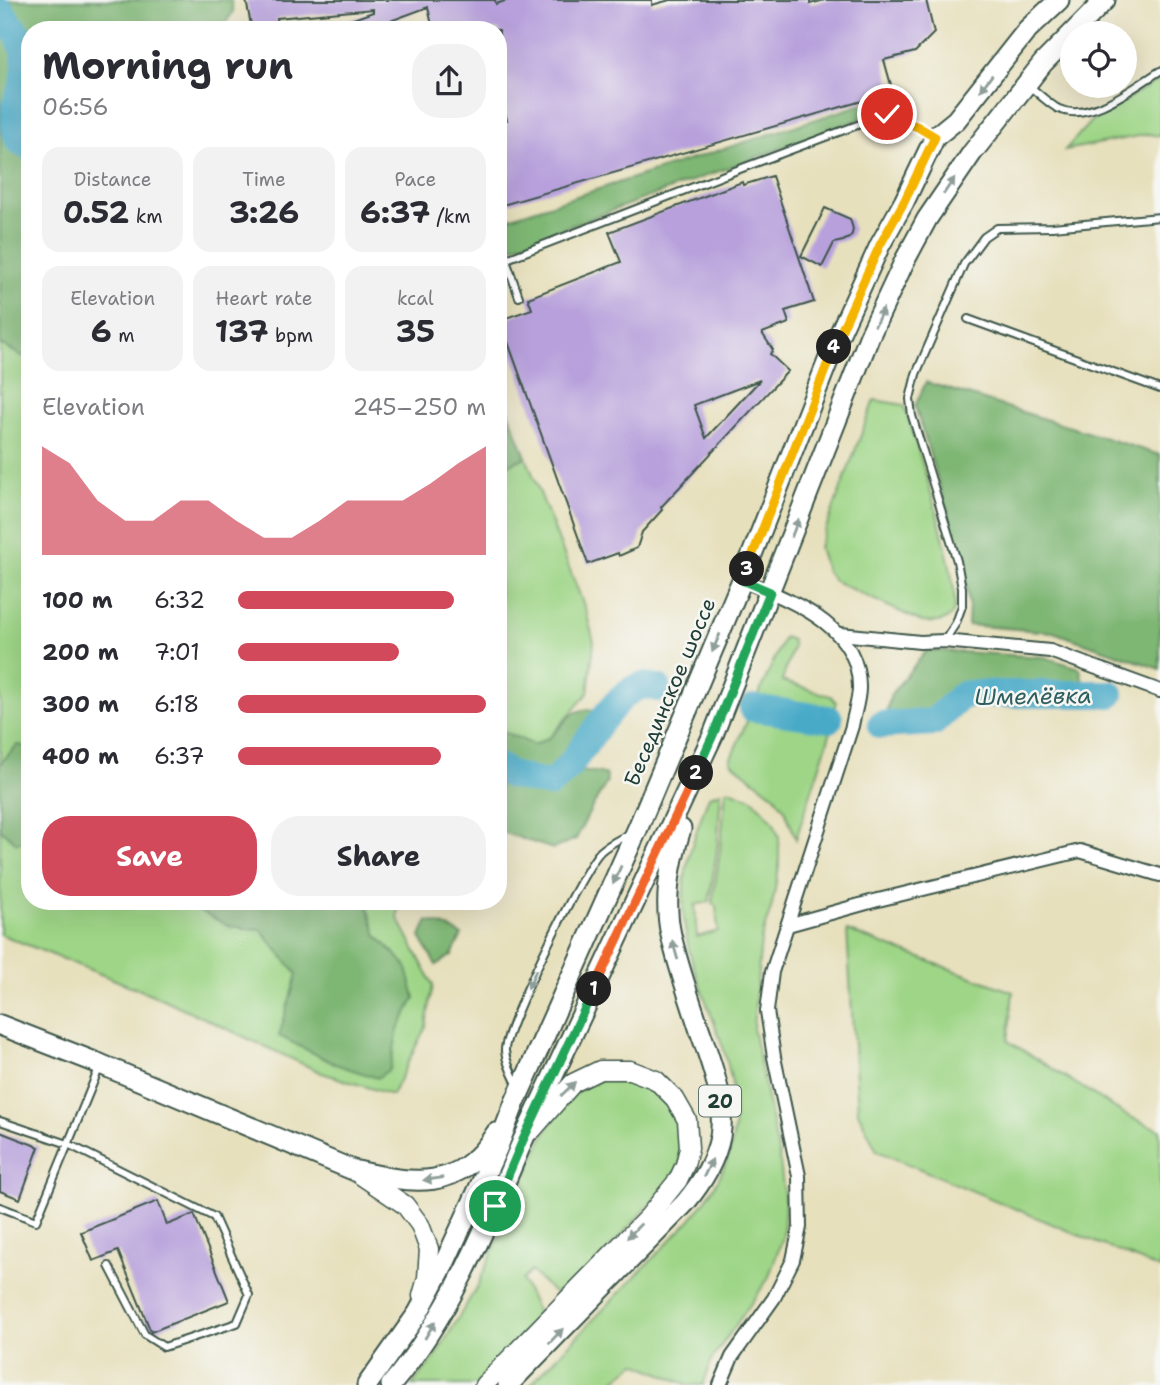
<!DOCTYPE html>
<html lang="en">
<head>
<meta charset="utf-8">
<style>
	body { margin:0; font-family:"Shantell Sans",sans-serif; background:#f2f2f3; color:#2b2b33; height:100vh; display:flex; flex-direction:column; font-size:26px; white-space:nowrap }
	* { box-sizing:border-box; margin:0 }
	p { font-size:23px; color:#7c7c81 }
	.icon { flex:none; width:38px; height:38px; fill:none; stroke:currentColor; stroke-width:2; stroke-linecap:round; stroke-linejoin:round }
	.map { position:relative; flex:1; overflow:hidden }
	.side { position:absolute; left:21px; top:21px; width:486px; height:889px; display:flex; flex-direction:column; background:#fff; border-radius:28px; box-shadow:0 7px 28px #0002 }
	.side>* { flex:none }
	.tools { position:absolute; left:1060px; top:21px; display:grid; gap:14px }
	.tools a { display:grid; place-items:center; width:77px; height:77px; border-radius:50%; background:#fff; box-shadow:0 7px 28px #0002; font-size:35px }
	.pin { position:absolute; display:grid; place-items:center; width:60px; height:60px; color:#fff; margin:-30px; border:4px solid #fff; border-radius:50%; box-shadow:0 2px 7px #0007 }
	.km { position:absolute; width:35px; height:35px; margin:-18px; border-radius:50%; background:#222; color:#fff; font-size:19px; line-height:35px; text-align:center }
	.round { display:grid; place-items:center; flex:none; width:74px; height:74px; border-radius:28px; background:#f2f2f3 }
	.head { display:flex; align-items:center; justify-content:space-between; height:119px; padding:0 21px }
	h1 { font-size:38px; font-weight:700; line-height:52px }
	.figures { display:grid; grid-template-columns:repeat(3,1fr); gap:10px; height:119px; padding:7px 21px }
	.figures div { display:grid; align-content:center; border-radius:18px; background:#f2f2f3; text-align:center }
	.figures b { font-size:30px; font-weight:700 }
	.figures small { font-size:19px; font-weight:400 }
	.figures p { font-size:19px }
	.chart { height:196px; padding:14px 21px }
	.chart p { display:flex; justify-content:space-between }
	.chart svg { width:100%; height:126px; margin-top:7px; fill:#d1495b; opacity:.7 }
	.button { display:flex; gap:14px; margin-top:auto; padding:14px 21px }
	.button a { flex:1; height:80px; border-radius:28px; background:#d1495b; color:#fff; font-size:28px; font-weight:700; line-height:80px; text-align:center }
	.button a+a { background:#f2f2f3; color:#2b2b33 }
	ul { padding:0 21px; list-style:none; font-size:23px }
	li { display:grid; grid-template-columns:112px 84px 1fr; align-items:center; height:52px }
	li i { height:18px; border-radius:9px; background:#d1495b }
	.map>svg:first-child { display:block }
</style>
</head>
<body>
<div class="map">
<svg width="1160" height="1385" viewBox="0 0 1160 1385">
	<rect width="100%" height="100%" fill="#f6f6f2"/>
	<filter id="ink" filterUnits="userSpaceOnUse"><feTurbulence type="fractalNoise" baseFrequency=".0143" numOctaves="2"/><feDisplacementMap in="SourceGraphic" scale="14" xChannelSelector="R" yChannelSelector="G"/><feConvolveMatrix kernelMatrix="1 2 1 2 8 2 1 2 1" color-interpolation-filters="sRGB"/></filter>
	<filter id="wash" filterUnits="userSpaceOnUse"><feTurbulence type="fractalNoise" baseFrequency=".00686" numOctaves="4" result="noise"/><feDisplacementMap in="SourceGraphic" scale="28" xChannelSelector="R" yChannelSelector="G"/><feGaussianBlur stdDeviation="1.57" result="paint"/><feColorMatrix in="noise" values="0 0 0 0 0 0 0 0 0 0 0 0 0 0 0 0 0 1.4 0 .05"/><feComposite in="paint" operator="in"/></filter>
	<g filter="url(#wash)">
		<rect width="100%" height="100%" fill="#e7e0bd"/>
		<g fill="#9ed586" stroke="#5e895d" stroke-width="2">
			<path d="M1160 79V136L1149 134 1065 150 1091 121Z"/>
			<path d="M0 344 30 360V901H398V918L433 985 426 1026 392 1095 322 1073 163 999 0 934Z"/>
			<path d="M874 400 904 405C913 435 967 596 952 614 945 623 933 623 922 622L834 581 826 571 819 547Z"/>
			<path d="M526 457 586 611 594 642 588 693 550 737 533 745 499 730V469Z"/>
			<path d="M784 637 792 640 793 647 782 681 831 696 836 702 835 719 796 839 785 810 774 795 732 763 730 760Z"/>
			<path d="M726 790H730L753 799 773 821 779 837V867L772 905 761 940 753 1028 780 1162 785 1203 783 1237 768 1279 712 1359 703 1385H688L636 1363 608 1385H530L690 1220C738 1164 745 1117 723 1047 709 1005 688 965 684 920 680 872 693 840 709 796L721 792 717 850 709 902 695 905 697 937 718 931 716 906 712 903 720 851Z"/>
			<path d="M847 931 1013 992 1008 1041 1128 1116 1160 1130V1269L877 1151 858 1112Z"/>
			<path d="M610 1077C624 1078 640 1080 652 1088 680 1106 690 1137 678 1169 675 1175 670 1181 666 1187L568 1293H554L531 1271 522 1280 541 1319 476 1385H412L433 1360 477 1287 545 1133 565 1102 588 1083Z"/>
		</g>
		<g fill="#7eb673" stroke="#4e7a54" stroke-width="2">
			<path d="M0 0H231L233 12 221 30H30V360L0 344Z"/>
			<path d="M894 94 899 105 499 252V221Z"/>
			<path d="M926 382 1160 455V669L1053 632 968 625 969 606 964 565 915 406Z"/>
			<path d="M499 387 526 457 499 469Z"/>
			<path d="M927 650 1044 657 1080 668 1085 691H960L937 714 886 713 891 694Z"/>
			<path d="M589 709 596 713V717L568 757C579 781 586 766 606 775L607 782 591 809 576 839 553 849 499 831V730L534 745C539 742 546 740 550 737 565 726 566 711 589 709Z"/>
			<path d="M17 745 30 747V838L17 843 0 829V764Z"/>
			<path d="M194 901H366L377 936 406 965 415 998 398 1030 390 1069 377 1078 335 1064 279 1036 297 974 261 930 229 926 196 909Z"/>
			<path d="M428 921 447 927 462 935 452 955 436 965 420 937Z"/>
		</g>
		<g fill="none" stroke-linecap="round" stroke-linejoin="round">
			<g stroke="#49aac8" stroke-width="28">
				<path d="M0 10 18 35 25 52 26 67 24 83 15 106V129L19 141 30 147"/>
				<path d="M753 708 829 719"/>
				<path d="M881 725 934 722 959 698 966 694H1110"/>
				<path d="M499 767 511 775 549 784C580 766 609 692 642 686 646 685 653 687 658 688"/>
			</g>
		</g>
		<g id="blocks">
			<g fill="#b7a0db" fill-rule="evenodd">
				<path d="M246 0H495L496 4 508 0H652V5L670 0H810V4L825 0H926L934 33 915 52 884 60 893 92 499 206V121L507 120 499 89 503 88 499 74V30H433L428 7 366 30H329L328 28 373 12V9L277 18 278 30H252Z"/>
				<path d="M772 176 814 302 785 311 789 323 762 333 773 350 770 354 788 371 661 507 662 510 642 532 637 548 619 556 618 553 588 564 500 320 532 309 528 298 621 262 609 232 742 182 743 185ZM760 380 706 438 694 405Z"/>
				<path d="M825 208 850 219 853 229 852 234 849 238 843 241 834 243 822 267 801 256Z"/>
				<path d="M0 1132 39 1147 20 1199 0 1191Z"/>
				<path d="M158 1201 167 1225 194 1214 229 1301 151 1332 118 1251 93 1261 81 1232Z"/>
			</g>
		</g>
	</g>
	<g filter="url(#ink)">
		<use href="#blocks" fill-opacity="0" stroke="#3d5549" stroke-width="2"/>
		<g fill="none" stroke-linecap="round" stroke-linejoin="round">
			<g stroke="#3d5549" stroke-width="10">
				<g id="lane">
					<path d="M1028 85C1036 91 1051 106 1059 109 1090 123 1134 87 1160 71"/>
					<path d="M506 260 519 297"/>
					<path d="M499 262 745 167 887 114 918 127 933 136"/>
					<path d="M968 319 1160 389"/>
					<path d="M945 640 956 623 962 606V588L957 561 912 416 910 399 916 374 964 264 984 237 997 228 1052 227 1160 217"/>
					<path d="M100 1066 68 1144 214 1217 249 1295 237 1323 164 1347 145 1335 109 1266"/>
					<path d="M518 1086C513 1076 506 1063 505 1051 503 1031 584 866 601 851 609 844 620 839 629 834"/>
					<path d="M0 1121 68 1144 36 1221 0 1207"/>
				</g>
			</g>
			<g stroke="#3d5549" stroke-width="16">
				<g id="street">
					<path d="M840 634 920 642 944 641 1050 651 1160 691"/>
					<path d="M788 925 874 901 1080 851 1160 875"/>
					<path d="M720 1385 732 1357 774 1298 793 1260 800 1227 799 1176 774 1057 767 1011 772 972 852 726C854 714 859 700 859 688 860 625 791 601 742 580"/>
				</g>
			</g>
			<g stroke="#3d5549" stroke-width="21">
				<g id="secondary">
					<path d="M356 1172 405 1205 420 1225 429 1249 427 1278 422 1296"/>
					<path d="M484 1385 649 1216 678 1180 685 1165 689 1148 687 1120 675 1099 656 1080 630 1070H600L573 1083 532 1130"/>
				</g>
			</g>
			<g stroke="#3d5549" stroke-width="23">
				<g id="primary">
					<path d="M0 1025 100 1064 353 1170C413 1184 459 1193 496 1133"/>
					<path d="M367 1385 418 1313 444 1264 497 1149 515 1102 637 830 742 580 833 348 880 245 904 202 935 137 956 120 1028 29 1059 0"/>
					<path d="M391 1385C451 1314 487 1225 523 1140L713 735 870 335 905 260 927 219 972 153 1043 63 1105 0"/>
					<path d="M508 1385 685 1203C701 1184 715 1162 720 1137 726 1099 711 1063 699 1028 689 997 678 966 671 935 663 899 670 863 681 829"/>
				</g>
			</g>
			<use href="#lane" stroke="#fff" stroke-width="6"/>
			<use href="#street" stroke="#fff" stroke-width="12"/>
			<use href="#secondary" stroke="#fff" stroke-width="18"/>
			<use href="#primary" stroke="#fff" stroke-width="19"/>
		</g>
		<defs><path id="oneway-solid" d="M-6-.8H1V-3.2L6.5 0L1 3.2V.8H-6Z" transform="scale(1.75)"/></defs>
		<g fill="#8f9e9a">
			<use href="#oneway-solid" transform="translate(986 83) rotate(128)"/>
			<use href="#oneway-solid" transform="translate(949 186) rotate(-56)"/>
			<use href="#oneway-solid" transform="translate(879 317) rotate(-65)"/>
			<use href="#oneway-solid" transform="translate(795 528) rotate(-69)"/>
			<use href="#oneway-solid" transform="translate(716 643) rotate(113)"/>
			<use href="#oneway-solid" transform="translate(617 875) rotate(114)"/>
			<use href="#oneway-solid" transform="translate(675 950) rotate(-106)"/>
			<use href="#oneway-solid" transform="translate(532 979) rotate(114)"/>
			<use href="#oneway-solid" transform="translate(568 1089) rotate(-44)"/>
			<use href="#oneway-solid" transform="translate(708 1168) rotate(-64)"/>
			<use href="#oneway-solid" transform="translate(433 1179) rotate(172)"/>
			<use href="#oneway-solid" transform="translate(634 1231) rotate(134)"/>
			<use href="#oneway-solid" transform="translate(430 1330) rotate(-59)"/>
			<use href="#oneway-solid" transform="translate(556 1336) rotate(-46)"/>
		</g>
	</g>
	<g fill="none" stroke-linecap="round" stroke-linejoin="round" filter="url(#ink)">
		<g stroke="#fff" stroke-width="14">
			<path id="split-1" d="M495 1206 523 1140 594 989"/>
		</g>
		<g stroke="#fff" stroke-width="14">
			<path id="split-2" d="M594 989 696 773"/>
		</g>
		<g stroke="#fff" stroke-width="14">
			<path id="split-3" d="M696 773 713 735 770 592 742 580 747 569"/>
		</g>
		<g stroke="#fff" stroke-width="14">
			<path id="split-4" d="M747 569 834 347"/>
		</g>
		<g stroke="#fff" stroke-width="14">
			<path id="split-5" d="M834 347 880 245 904 202 935 137 918 127 887 114"/>
		</g>
		<use href="#split-1" stroke="#22a559" stroke-width="9"/>
		<use href="#split-2" stroke="#f0652b" stroke-width="9"/>
		<use href="#split-3" stroke="#22a559" stroke-width="9"/>
		<use href="#split-4" stroke="#f5b400" stroke-width="9"/>
		<use href="#split-5" stroke="#f5b400" stroke-width="9"/>
	</g>
	<g text-anchor="middle" dominant-baseline="central" stroke-width="5" stroke-linejoin="round" paint-order="stroke">
		<rect fill="#f6f6f2" stroke="#60746d" stroke-width="2" x="699" y="1085.5" width="42" height="31" rx="5"/>
		<g font-size="19" font-weight="bold" fill="#1f3d34">
			<text x="720" y="1101">20</text>
		</g>
		<g font-size="21" fill="#1f3d34" stroke="#f6f6f2">
			<text transform="translate(670 692) rotate(-67)">Бесединское шоссе</text>
		</g>
		<g font-size="23" font-style="italic" fill="#2c5e60" stroke="#f6f6f2">
			<text transform="translate(1033 696) rotate(-1)">Шмелёвка</text>
		</g>
	</g>
</svg>
<div class="tools">
<a><svg class="icon" aria-label="locate" viewBox="0 0 24 24"><circle cx="12" cy="12" r="6"/><path d="M12 2v4M12 18v4M2 12h4M18 12h4"/></svg></a>
</div>
<div class="pin" style="left:495px;top:1206px;background:#1e9e55"><svg class="icon" aria-label="arrive" viewBox="0 0 24 24"><path d="M6 21V4h12l-3 4 3 4H6"/></svg></div>
<div class="pin" style="left:887px;top:114px;background:#d93025"><svg class="icon" aria-label="check" viewBox="0 0 24 24"><path d="M5 12l5 5 9-10"/></svg></div>
<b class="km" style="left:594px;top:989px">1</b>
<b class="km" style="left:696px;top:773px">2</b>
<b class="km" style="left:747px;top:569px">3</b>
<b class="km" style="left:834px;top:347px">4</b>
<section class="side">
<div class="head"><div><h1>Morning run</h1><p>06:56</p></div><a class="round"><svg class="icon" aria-label="share" viewBox="0 0 24 24"><path d="M12 15V3M7 8l5-5 5 5M5 13v7h14v-7"/></svg></a></div>
<div class="figures">
<div><p>Distance</p><b>0.52<small> km</small></b></div>
<div><p>Time</p><b>3:26</b></div>
<div><p>Pace</p><b>6:37<small> /km</small></b></div>
</div>
<div class="figures">
<div><p>Elevation</p><b>6<small> m</small></b></div>
<div><p>Heart rate</p><b>137<small> bpm</small></b></div>
<div><p>kcal</p><b>35</b></div>
</div>
<div class="chart"><p><span>Elevation</span>245–250 m</p>
<svg viewBox="0 0 160 44" preserveAspectRatio="none"><path d="M0 44V6L10 12L20 25L30 32L40 32L50 25L60 25L70 32L80 38L90 38L100 32L110 25L120 25L130 25L140 19L150 12L160 6V44z"/></svg>
</div>
<ul>
<li><b>100 m</b>6:32<i style="width:87%"></i></li>
<li><b>200 m</b>7:01<i style="width:65%"></i></li>
<li><b>300 m</b>6:18<i style="width:100%"></i></li>
<li><b>400 m</b>6:37<i style="width:82%"></i></li>
</ul>
<div class="button"><a>Save</a><a>Share</a></div>
</section>
</div>
</body>
</html>
